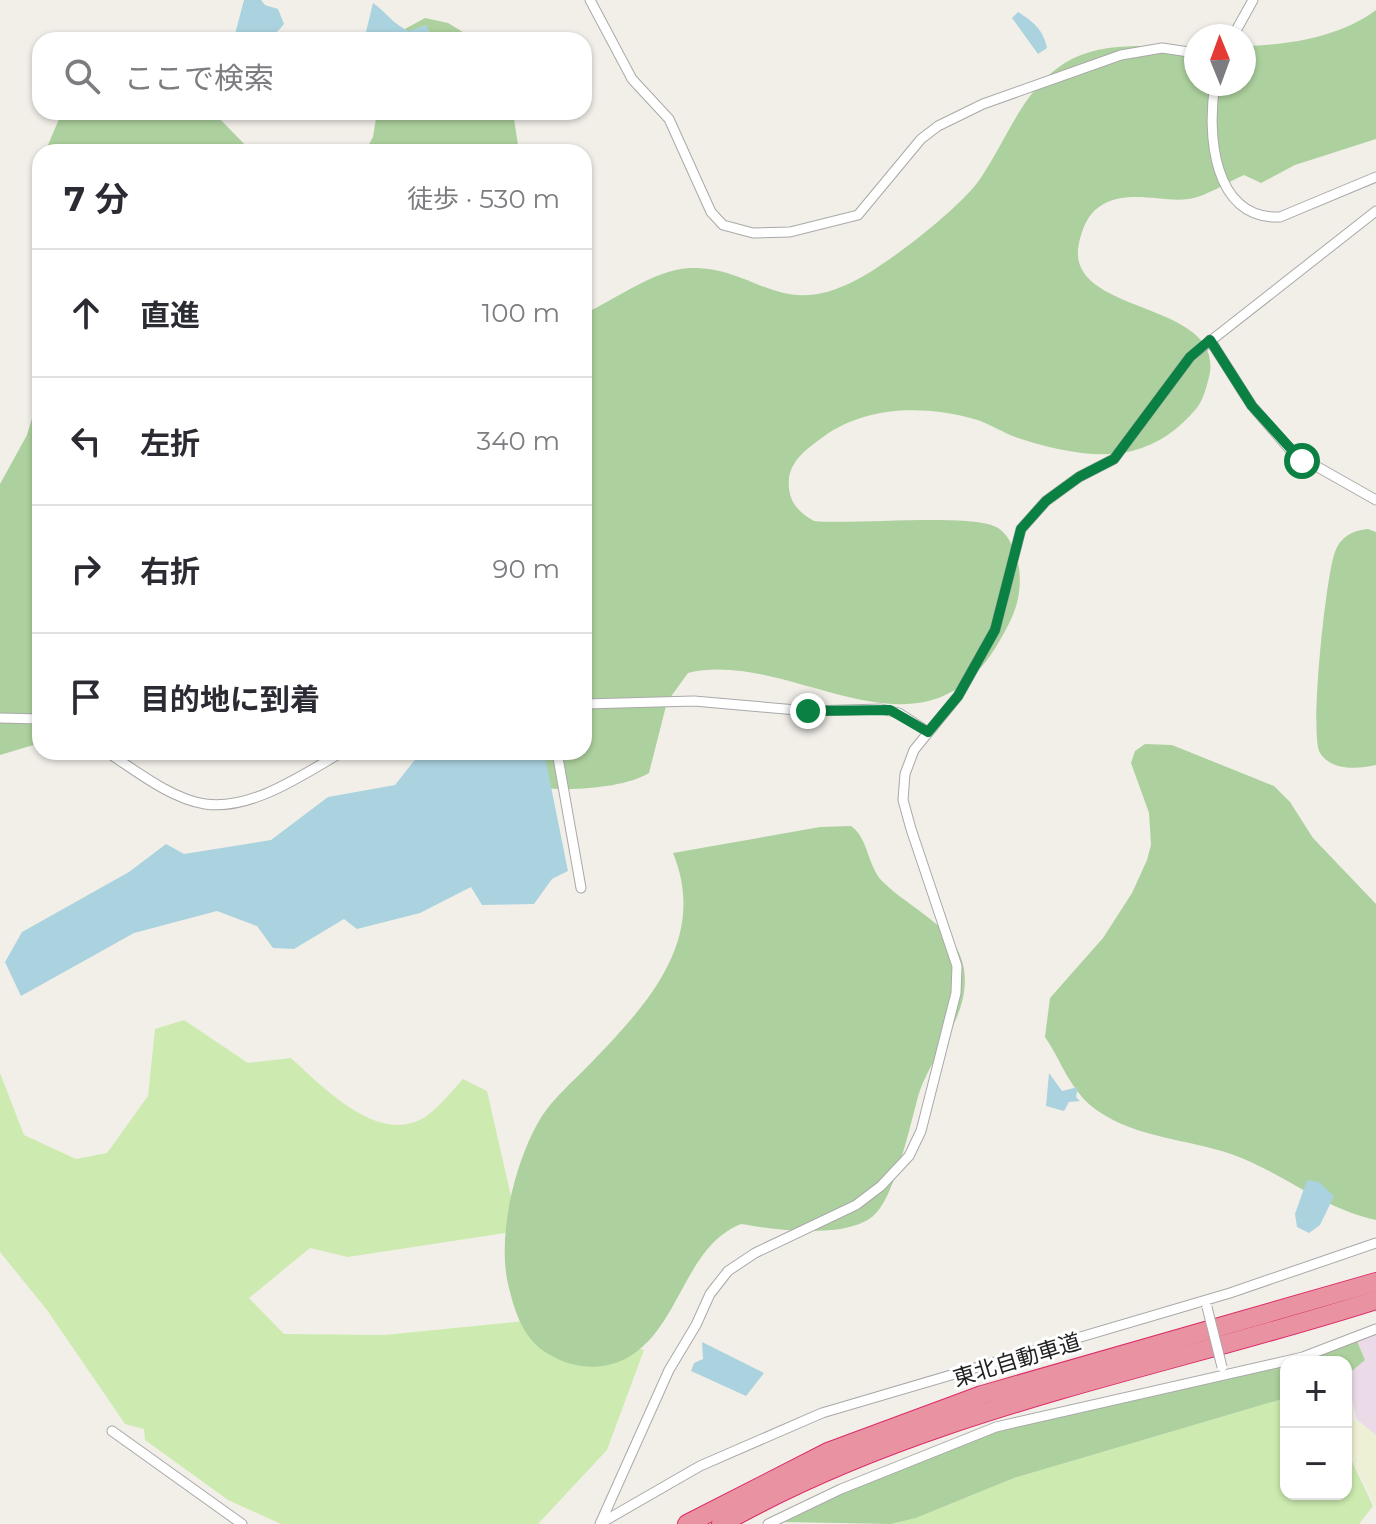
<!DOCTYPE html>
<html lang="ja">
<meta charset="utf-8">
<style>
body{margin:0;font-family:Montserrat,"Noto Sans JP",sans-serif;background:#f7f7f7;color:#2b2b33}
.controls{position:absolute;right:24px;bottom:24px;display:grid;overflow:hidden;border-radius:16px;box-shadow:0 2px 6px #0004}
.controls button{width:72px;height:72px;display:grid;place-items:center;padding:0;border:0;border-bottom:2px solid #e1e1e2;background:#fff;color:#2b2b33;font:40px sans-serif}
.compass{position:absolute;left:1184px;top:24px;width:72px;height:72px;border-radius:50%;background:#fff;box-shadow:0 2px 6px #0004;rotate:359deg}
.stop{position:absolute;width:24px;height:24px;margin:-18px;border:6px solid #0b8043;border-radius:50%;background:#fff}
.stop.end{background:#0b8043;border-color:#fff;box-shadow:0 2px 8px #0008}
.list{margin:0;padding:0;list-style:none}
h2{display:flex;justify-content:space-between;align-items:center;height:104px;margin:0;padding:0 32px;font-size:34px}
h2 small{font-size:26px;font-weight:400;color:#7c7c81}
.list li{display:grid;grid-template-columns:52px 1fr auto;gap:24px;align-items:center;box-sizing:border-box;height:128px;padding:0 32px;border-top:2px solid #e1e1e2}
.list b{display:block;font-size:30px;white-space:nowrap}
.list em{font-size:26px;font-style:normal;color:#7c7c81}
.icon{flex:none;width:44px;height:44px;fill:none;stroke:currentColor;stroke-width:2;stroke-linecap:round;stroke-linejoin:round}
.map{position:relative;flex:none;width:1376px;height:1524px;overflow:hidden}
.search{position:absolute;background:#fff;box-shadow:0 2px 6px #0004;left:32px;top:32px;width:560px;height:88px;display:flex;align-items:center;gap:20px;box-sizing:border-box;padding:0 28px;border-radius:24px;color:#7c7c81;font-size:30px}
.panel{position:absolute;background:#fff;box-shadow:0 2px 6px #0004;left:32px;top:144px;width:560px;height:616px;border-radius:24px}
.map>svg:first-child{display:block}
.industrial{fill:#ebdbe8}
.farmland{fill:#eef0d5}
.grass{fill:#cdebb0}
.forest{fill:#add19e}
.water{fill:#aad3df}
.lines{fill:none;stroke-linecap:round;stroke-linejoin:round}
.street-casing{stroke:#a9a9a9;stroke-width:11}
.highway-casing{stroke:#dc2a67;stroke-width:20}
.street{stroke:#fff;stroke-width:9}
.highway{stroke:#e892a2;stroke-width:18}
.street-bridge-casing{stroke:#a9a9a9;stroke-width:11;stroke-linecap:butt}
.street-bridge{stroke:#fff;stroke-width:9}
.route{stroke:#0b8043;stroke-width:10}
.labels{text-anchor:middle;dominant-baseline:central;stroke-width:6;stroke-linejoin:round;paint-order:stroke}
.street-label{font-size:22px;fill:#222;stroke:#fff}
</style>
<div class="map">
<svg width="1376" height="1524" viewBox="0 0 1376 1524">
<rect width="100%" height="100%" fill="#f2efe9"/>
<path class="industrial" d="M1376,1333V1435L1357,1420L1346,1376L1365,1360L1357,1341Z"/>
<path class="farmland" d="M1357,1420L1376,1435V1506L1346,1447V1425Z"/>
<g class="grass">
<path d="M184,1020L248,1063L291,1058C323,1087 381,1149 428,1115C441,1105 452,1091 463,1079L487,1091L519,1231L348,1257L310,1248L249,1298L284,1334L384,1335L545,1319L644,1350L607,1450L538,1524H281L228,1500L145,1440L144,1429L125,1424L47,1310L0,1252V1073L24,1135L76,1159L107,1153L148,1096L155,1029Z"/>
<path d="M1286,1398V1494H1346V1448L1373,1506L1359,1524H891L916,1518L1014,1478Z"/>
</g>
<g class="forest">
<path d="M1376,10V139L1295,165L1261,183L1244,175C1227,182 1206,197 1188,199C1163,203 1126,188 1099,207C1087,215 1082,230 1079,243C1062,318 1233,298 1208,381C1205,392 1203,400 1196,409C1179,429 1159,444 1132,451C1098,460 1051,449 1018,438C1003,433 989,423 974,419C923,405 866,406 823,437C808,448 792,459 789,478C787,499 796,511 814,521C853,525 969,513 996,527C1009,533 1017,554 1019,568C1023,600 1012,620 996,647C918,773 792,648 688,673L667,702L649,773C625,788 566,792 538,787C504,781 469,763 436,752H584V314C616,299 654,270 689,268C758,266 778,322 858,279C889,263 960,208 980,179C1009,137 1025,81 1076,57C1111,41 1158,47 1196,47V84H1244V46C1289,45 1340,37 1376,10Z"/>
<path d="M425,18L448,23L476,40H398L403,30Z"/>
<path d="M62,112H213L252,152H45Z"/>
<path d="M377,112H513L519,152H365L373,137Z"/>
<path d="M40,392V743L0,755V484L27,435Z"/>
<path d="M1368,529L1376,532V765C1358,769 1331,771 1320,753C1309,736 1326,574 1335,552C1340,537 1353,530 1368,529Z"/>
<path d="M1145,744L1172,745L1274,786L1290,802L1313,838L1376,904V1220C1323,1209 1282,1172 1231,1154C1187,1139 1137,1138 1098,1111C1071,1093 1062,1062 1045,1037L1050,998L1103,938L1132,893L1147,860L1151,845L1149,813L1131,763L1135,751Z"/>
<path d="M851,826C869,839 867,866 883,882C911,910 957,926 964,969C971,1016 933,1052 919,1093C911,1121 895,1200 872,1217C843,1239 776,1230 741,1224C683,1247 680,1331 625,1359C599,1372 569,1368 545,1352C522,1337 514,1309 508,1284C497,1235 515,1159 542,1116C554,1098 572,1082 587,1067C645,1007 709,941 673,853L820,827Z"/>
<path d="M1357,1341L1365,1360L1346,1376V1362H1293Z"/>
<path d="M1286,1364V1398L1014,1478L916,1518L891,1524L782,1522L843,1491L997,1430Z"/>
</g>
<g class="water">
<path d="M244,0H261L265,5L278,9L284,24C271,41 262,40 241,40L235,34Z"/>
<path d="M373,3C387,13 394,25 409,31L426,25L433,40L388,37L364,40Z"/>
<path d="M1018,12C1034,22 1043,30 1047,48L1038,54L1012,18Z"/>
<path d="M421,752H544L568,871L552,879L534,904L482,905L471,887L420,913L357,929L344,919L294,949L273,948L257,926L217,911L134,933L21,996L5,962L22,932L129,872L166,844L184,854L271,840L328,797L395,785Z"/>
<path d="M1049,1073L1062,1091L1078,1087L1076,1097L1080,1101L1069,1102L1064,1111L1046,1106Z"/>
<path d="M1307,1180L1319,1182L1334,1196L1320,1225L1309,1233L1297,1227L1295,1214Z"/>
<path d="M702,1342L764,1373L746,1396L691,1371L694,1363L703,1359Z"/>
</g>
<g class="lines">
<g class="street-casing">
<g id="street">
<path d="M590,0L632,79L669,119L711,212L723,225L753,233L790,232L858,215L921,139L938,126L983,104L1121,55L1162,48L1196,53"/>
<path d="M1233,36L1253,0"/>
<path d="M1215,84C1207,132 1212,220 1280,217L1376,177"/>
<path d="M1210,340L1252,406L1293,453L1376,500"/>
<path d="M584,704L694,701L808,711L881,709L899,713L928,732"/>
<path d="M0,718L40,719"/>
<path d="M107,752C135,770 171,799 205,804C251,811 304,774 342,752"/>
<path d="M557,752L581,888"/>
<path d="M112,1431L242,1524"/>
<path d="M601,1523L700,1466L822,1413L1230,1293L1376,1243"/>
<path d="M600,1524L669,1370L696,1325L710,1294L728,1271L755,1253L856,1205L881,1186L909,1156L921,1131L956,993L957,966L911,829L903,800L905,774L914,750L958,696L995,630L1021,529L1046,501L1079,477L1114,459L1190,357L1376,211"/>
<path d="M768,1524L841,1489L996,1427L1303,1357L1376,1329"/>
</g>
</g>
<g class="highway-casing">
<g id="highway">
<path d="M687,1524L828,1452L982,1395L1376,1282"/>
<path d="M721,1524C923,1409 1157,1370 1376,1300"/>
</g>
</g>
<use href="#street" class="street"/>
<use href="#highway" class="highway"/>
<g class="street-bridge-casing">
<path id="street-bridge" d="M1207,1307L1222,1367"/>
</g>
<use href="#street-bridge" class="street-bridge"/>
</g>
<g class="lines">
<path class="route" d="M808,711L890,710L928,732L958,696L995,630L1021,529L1046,501L1079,477L1114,459L1190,357L1210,340L1252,406L1302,461"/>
</g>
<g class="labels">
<g class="street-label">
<text transform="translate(1017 1360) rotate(-17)">東北自動車道</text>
</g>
</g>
</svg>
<div class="controls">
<button>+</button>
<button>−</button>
</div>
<svg class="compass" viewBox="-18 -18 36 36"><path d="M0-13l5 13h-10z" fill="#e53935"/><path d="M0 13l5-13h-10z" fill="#7c7c81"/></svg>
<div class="stop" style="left:1302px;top:461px"></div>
<div class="stop end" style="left:808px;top:711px"></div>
<div class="search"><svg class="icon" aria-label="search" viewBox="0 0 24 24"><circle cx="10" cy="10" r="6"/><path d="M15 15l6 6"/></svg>ここで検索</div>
<section class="panel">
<h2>7 分<small>徒歩 · 530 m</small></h2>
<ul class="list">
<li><svg class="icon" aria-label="ahead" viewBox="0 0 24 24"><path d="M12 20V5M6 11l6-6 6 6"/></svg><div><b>直進</b></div><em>100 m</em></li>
<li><svg class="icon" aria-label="left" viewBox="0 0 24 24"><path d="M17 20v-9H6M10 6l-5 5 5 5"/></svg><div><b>左折</b></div><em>340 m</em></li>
<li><svg class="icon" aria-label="right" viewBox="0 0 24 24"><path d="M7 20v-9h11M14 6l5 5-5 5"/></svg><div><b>右折</b></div><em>90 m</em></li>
<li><svg class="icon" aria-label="arrive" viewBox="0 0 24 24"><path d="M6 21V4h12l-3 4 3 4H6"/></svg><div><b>目的地に到着</b></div></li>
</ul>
</section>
</div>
